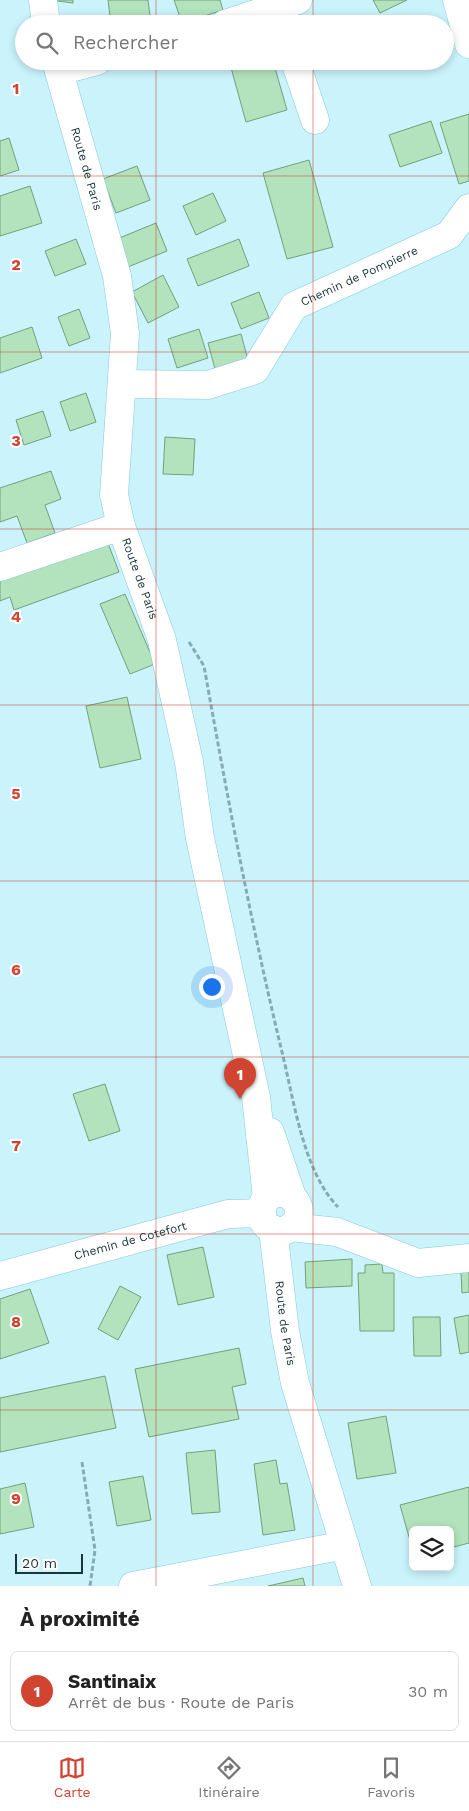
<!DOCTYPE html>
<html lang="fr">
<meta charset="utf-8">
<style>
body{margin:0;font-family:"Work Sans",sans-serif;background:#f6f6f6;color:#222}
.controls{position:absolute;right:15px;bottom:15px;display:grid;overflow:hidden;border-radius:8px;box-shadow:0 2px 8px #0003}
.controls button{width:45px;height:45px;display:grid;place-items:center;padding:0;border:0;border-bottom:1px solid #e0e0e0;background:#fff;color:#222;font:25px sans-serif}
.scale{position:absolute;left:15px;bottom:12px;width:68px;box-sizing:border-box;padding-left:5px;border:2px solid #18353a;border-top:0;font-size:14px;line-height:18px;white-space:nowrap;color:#18353a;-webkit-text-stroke:4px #fff;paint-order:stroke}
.you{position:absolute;left:211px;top:986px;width:18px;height:18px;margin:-12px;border:4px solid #fff;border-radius:50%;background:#1a73e8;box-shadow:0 0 0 8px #1a73e833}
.badge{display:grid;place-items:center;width:32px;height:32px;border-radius:50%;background:#d14431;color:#fff;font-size:16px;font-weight:700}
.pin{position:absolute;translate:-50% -41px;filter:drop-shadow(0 1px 2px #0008)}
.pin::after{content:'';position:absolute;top:26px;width:18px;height:15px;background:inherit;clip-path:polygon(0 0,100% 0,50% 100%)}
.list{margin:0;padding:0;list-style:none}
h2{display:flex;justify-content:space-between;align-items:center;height:65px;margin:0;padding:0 20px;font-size:21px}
h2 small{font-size:16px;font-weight:400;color:#767676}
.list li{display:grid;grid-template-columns:32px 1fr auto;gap:15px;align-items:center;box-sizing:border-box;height:80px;margin:0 10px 10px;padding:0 10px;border:1px solid #e0e0e0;border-radius:8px}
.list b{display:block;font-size:19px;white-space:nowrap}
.list p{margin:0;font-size:16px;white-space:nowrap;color:#767676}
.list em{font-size:16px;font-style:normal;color:#767676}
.icon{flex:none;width:28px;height:28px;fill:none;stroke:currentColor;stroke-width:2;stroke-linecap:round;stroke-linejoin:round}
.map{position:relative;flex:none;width:469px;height:1586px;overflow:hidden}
.search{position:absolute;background:#fff;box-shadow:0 2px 8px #0003;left:15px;right:15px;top:15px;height:55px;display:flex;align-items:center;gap:12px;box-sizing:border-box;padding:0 18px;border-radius:28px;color:#767676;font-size:19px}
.sheet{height:155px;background:#fff}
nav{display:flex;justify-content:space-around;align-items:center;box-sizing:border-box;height:70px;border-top:1px solid #e0e0e0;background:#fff;font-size:14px;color:#767676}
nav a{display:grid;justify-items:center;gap:2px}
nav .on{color:#d14431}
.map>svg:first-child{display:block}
.building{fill:#b3e3bd;stroke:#73a07d}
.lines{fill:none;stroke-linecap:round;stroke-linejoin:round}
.minor-casing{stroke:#85cbd8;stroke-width:29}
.path{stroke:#87abb2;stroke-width:3;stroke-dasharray:5 2.5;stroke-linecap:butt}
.minor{stroke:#fff;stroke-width:28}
.grid{fill:none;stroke:#d14431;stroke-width:1;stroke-opacity:0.55}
.labels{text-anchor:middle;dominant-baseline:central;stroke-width:4;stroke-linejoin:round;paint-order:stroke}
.street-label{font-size:12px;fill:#18353a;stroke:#fff}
.grid-label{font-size:16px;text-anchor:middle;font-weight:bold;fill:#d14431;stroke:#fff;stroke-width:4;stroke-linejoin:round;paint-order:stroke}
</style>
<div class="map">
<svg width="469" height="1586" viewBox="0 0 469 1586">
<rect width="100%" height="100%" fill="#caf3fb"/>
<g class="building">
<path d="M50,0H73V3Z"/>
<path d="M108,0H148L151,24H111Z"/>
<path d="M174,0H220L223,10L182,23Z"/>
<path d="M373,0H407L380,13Z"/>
<path d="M240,61H273L287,110L246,122L230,64Z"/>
<path d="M469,114V181L459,184L440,123Z"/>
<path d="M431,121L442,153L400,167L389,135Z"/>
<path d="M9,138L19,170L0,176V141Z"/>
<path d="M309,160L333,247L287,259L263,173Z"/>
<path d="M137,166L150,200L116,213L103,179Z"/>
<path d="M30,186L42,223L0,236V196Z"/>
<path d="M213,193L226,221L196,235L183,206Z"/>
<path d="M156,223L167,251L123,269L112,241Z"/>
<path d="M76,239L86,264L55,276L45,251Z"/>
<path d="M239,239L249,266L198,286L187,259Z"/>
<path d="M163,275L179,307L148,323L132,292Z"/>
<path d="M259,292L269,318L241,329L231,303Z"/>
<path d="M79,309L90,338L69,346L58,317Z"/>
<path d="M32,327L42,358L0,373V338Z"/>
<path d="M199,329L208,358L177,368L168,339Z"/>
<path d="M241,334L248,360L215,369L208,343Z"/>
<path d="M86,393L96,422L70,431L60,402Z"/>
<path d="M43,411L51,436L24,445L16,420Z"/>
<path d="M165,437L195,439L193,475L163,474Z"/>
<path d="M51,471L61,499L45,505L55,533L27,543L17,516L0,522V488Z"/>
<path d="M106,538L119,572L14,610L10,597L0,601V577Z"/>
<path d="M125,594L155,664L130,674L100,604Z"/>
<path d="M127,697L141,759L100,768L86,706Z"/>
<path d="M105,1084L120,1131L89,1141L73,1094Z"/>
<path d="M203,1247L214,1297L178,1305L167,1255Z"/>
<path d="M352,1259V1286L306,1288L305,1262Z"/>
<path d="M382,1264L383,1273H394V1331H360L358,1273H365V1265Z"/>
<path d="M469,1271V1292L462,1293L461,1272Z"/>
<path d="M120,1286L141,1297L118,1340L98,1329Z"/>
<path d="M30,1289L49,1343L0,1359V1299Z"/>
<path d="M469,1315V1352L460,1354L454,1318Z"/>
<path d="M413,1317H440L441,1356H414Z"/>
<path d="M239,1348L246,1384L232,1387L239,1419L149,1437L135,1369Z"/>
<path d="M105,1376L116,1428L0,1452V1398Z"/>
<path d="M386,1416L396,1473L357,1479L348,1423Z"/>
<path d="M215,1450L220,1512L192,1514L186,1453Z"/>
<path d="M276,1460L280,1484L287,1483L295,1530L263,1535L254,1464Z"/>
<path d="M143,1476L151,1520L117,1526L109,1482Z"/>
<path d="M25,1483L34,1527L0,1534V1489Z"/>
<path d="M469,1487V1543L450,1548V1530H413V1551L400,1505Z"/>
<path d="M303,1578L305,1586H268Z"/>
</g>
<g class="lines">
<g class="minor-casing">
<g id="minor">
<path d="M43,0L46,24"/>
<path d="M457,0L469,44"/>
<path d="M225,24L298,0"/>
<path id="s1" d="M56,61L117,276L125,333L114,495L121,526L162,640L189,762L200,838L256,1097L267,1198"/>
<path d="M295,61L315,120"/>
<path d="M59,71L97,61"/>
<path id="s2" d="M122,384L208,385L255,370L294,306L449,235L469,208"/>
<path d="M0,567L121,526"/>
<path d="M270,1132L292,1197"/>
<circle cx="280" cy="1212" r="19"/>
<path d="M291,1227L337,1232L418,1263L469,1258"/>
<path id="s3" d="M273,1229L285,1331L295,1383L357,1586"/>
<path id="s4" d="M0,1276L228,1214L262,1213"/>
<path d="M133,1586L345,1545"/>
</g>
</g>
<g class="path">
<path d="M189,642L204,666C227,795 251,924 282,1052C294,1100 303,1171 338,1207"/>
<path d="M82,1462L95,1550L90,1586"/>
</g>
<use href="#minor" class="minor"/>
</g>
<path class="grid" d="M156,0V24M313,0V24M156,61V1586M313,61V1586M0,176H469M0,352H469M0,529H469M0,705H469M0,881H469M0,1057H469M0,1234H469M0,1410H469"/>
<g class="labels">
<g class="street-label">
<text stroke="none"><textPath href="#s1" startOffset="112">Route de Paris</textPath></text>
<text stroke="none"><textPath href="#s2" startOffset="282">Chemin de Pompierre</textPath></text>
<text stroke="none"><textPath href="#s1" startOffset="531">Route de Paris</textPath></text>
<text stroke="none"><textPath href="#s4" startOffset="135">Chemin de Cotefort</textPath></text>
<text stroke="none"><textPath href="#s3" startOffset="95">Route de Paris</textPath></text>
</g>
</g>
<g class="grid-label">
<text x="16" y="94">1</text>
<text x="16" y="270">2</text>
<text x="16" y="446">3</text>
<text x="16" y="622">4</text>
<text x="16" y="799">5</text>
<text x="16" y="975">6</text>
<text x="16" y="1151">7</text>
<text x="16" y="1327">8</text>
<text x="16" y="1504">9</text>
</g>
</svg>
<div class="controls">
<button><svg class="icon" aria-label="layers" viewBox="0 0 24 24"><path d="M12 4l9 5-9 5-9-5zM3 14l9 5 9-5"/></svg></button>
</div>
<div class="scale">20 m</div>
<div class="you"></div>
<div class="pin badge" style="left:240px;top:1099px">1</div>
<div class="search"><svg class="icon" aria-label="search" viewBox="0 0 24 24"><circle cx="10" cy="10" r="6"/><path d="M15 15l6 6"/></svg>Rechercher</div>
</div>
<section class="sheet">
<h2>À proximité<small></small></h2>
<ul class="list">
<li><span class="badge">1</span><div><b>Santinaix</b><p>Arrêt de bus · Route de Paris</p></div><em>30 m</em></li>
</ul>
</section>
<nav>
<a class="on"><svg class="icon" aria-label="map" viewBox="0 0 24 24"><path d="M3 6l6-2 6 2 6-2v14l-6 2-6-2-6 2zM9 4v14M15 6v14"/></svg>Carte</a>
<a><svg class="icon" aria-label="directions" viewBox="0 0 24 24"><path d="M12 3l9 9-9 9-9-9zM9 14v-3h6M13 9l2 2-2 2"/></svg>Itinéraire</a>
<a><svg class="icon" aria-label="saved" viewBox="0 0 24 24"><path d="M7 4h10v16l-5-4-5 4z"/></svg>Favoris</a>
</nav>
